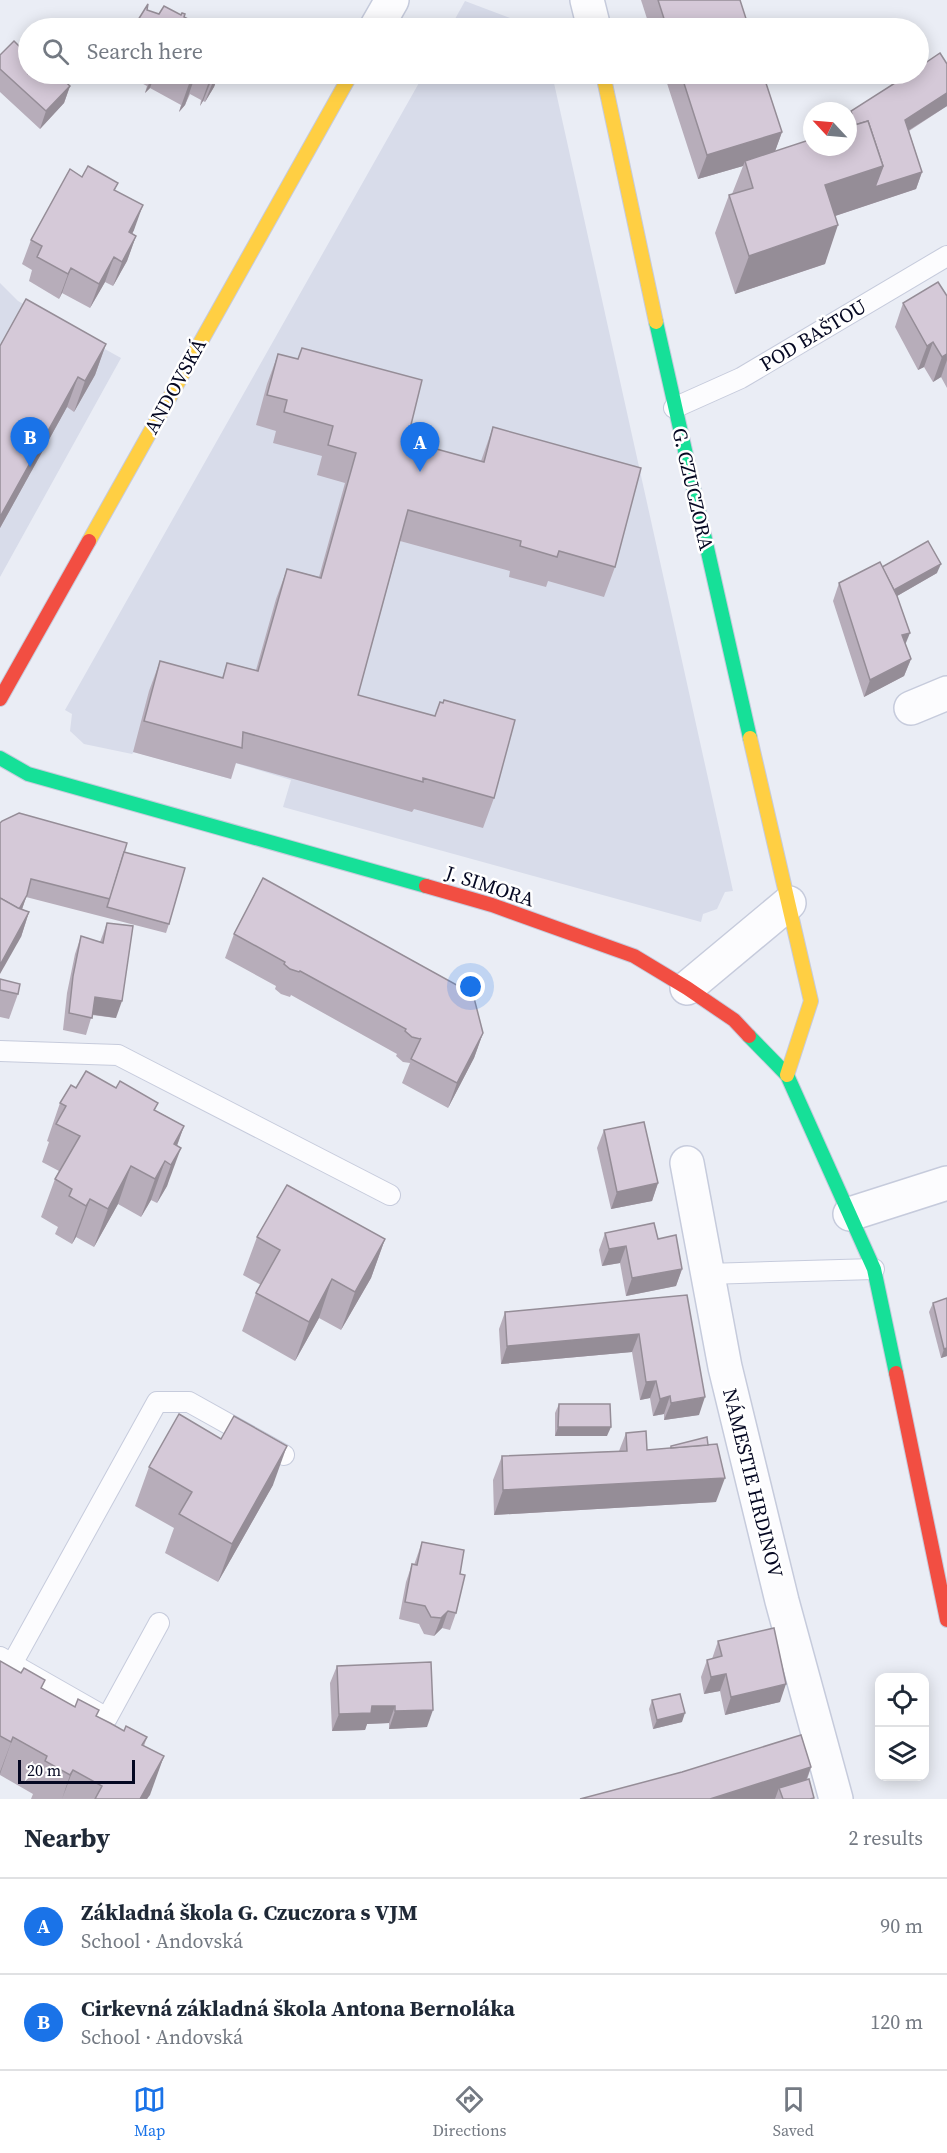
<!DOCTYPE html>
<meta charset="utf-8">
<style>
body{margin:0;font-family:"Source Serif 4",serif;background:#f2f2f3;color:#1f2937}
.controls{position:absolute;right:18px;bottom:18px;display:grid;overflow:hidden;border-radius:12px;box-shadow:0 3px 15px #0003}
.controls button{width:54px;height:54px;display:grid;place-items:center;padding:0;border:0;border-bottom:2px solid #e0e1e3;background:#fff;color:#1f2937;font:30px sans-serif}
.compass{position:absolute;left:803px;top:102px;width:54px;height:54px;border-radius:50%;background:#fff;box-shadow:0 3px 15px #0003;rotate:296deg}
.scale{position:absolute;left:18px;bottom:15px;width:117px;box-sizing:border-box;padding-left:6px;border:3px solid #050822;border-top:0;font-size:16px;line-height:21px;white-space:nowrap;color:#050822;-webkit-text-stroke:4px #fff;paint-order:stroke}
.you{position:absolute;left:471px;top:987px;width:21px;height:21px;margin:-15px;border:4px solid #fff;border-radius:50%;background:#1a73e8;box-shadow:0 0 0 9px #1a73e833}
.badge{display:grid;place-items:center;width:39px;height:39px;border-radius:50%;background:#1a73e8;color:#fff;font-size:20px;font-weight:700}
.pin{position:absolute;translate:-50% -50px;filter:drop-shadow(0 2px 3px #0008)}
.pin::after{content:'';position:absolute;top:32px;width:21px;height:18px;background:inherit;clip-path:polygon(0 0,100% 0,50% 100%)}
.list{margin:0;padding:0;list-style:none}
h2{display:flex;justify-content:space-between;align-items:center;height:78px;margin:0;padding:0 24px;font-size:26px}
h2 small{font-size:20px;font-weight:400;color:#747a83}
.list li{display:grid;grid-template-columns:39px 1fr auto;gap:18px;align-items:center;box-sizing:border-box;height:96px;padding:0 24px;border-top:2px solid #e0e1e3}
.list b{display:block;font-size:22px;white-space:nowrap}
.list p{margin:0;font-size:20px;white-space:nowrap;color:#747a83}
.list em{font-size:20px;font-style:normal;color:#747a83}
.icon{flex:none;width:33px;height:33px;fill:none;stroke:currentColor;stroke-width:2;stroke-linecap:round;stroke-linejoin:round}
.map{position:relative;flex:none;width:947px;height:1799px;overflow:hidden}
.search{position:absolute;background:#fff;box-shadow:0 3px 15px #0003;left:18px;right:18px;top:18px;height:66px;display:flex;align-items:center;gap:15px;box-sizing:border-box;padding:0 21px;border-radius:33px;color:#747a83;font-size:22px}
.sheet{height:270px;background:#fff}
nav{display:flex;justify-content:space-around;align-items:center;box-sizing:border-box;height:84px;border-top:2px solid #e0e1e3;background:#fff;font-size:16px;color:#747a83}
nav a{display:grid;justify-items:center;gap:3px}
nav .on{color:#1a73e8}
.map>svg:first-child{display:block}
.built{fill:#d8dcea}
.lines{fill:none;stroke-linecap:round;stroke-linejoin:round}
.lane-casing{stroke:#c6cbdc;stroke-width:22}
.street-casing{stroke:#c6cbdc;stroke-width:36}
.fast-casing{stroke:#c6cbdc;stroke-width:16}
.slow-casing{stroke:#c6cbdc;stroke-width:16}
.jam-casing{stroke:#c6cbdc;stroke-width:16}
.lane{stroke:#fcfcfe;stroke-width:20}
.street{stroke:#fcfcfe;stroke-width:33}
.fast{stroke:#16e098;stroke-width:14}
.slow{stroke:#ffcf43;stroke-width:14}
.jam{stroke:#f24e42;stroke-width:14}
.wall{fill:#b7adba}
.shaded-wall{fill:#958d97}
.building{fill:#d5c9d8;stroke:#958d97;stroke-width:1.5}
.labels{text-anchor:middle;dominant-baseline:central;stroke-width:5;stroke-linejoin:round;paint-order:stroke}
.street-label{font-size:20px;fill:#050822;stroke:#fff}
</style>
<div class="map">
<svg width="947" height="1799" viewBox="0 0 947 1799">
<rect width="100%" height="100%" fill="#eaedf5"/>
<g class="built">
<path d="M465,1L537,28H450Z"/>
<path d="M424,74H552L733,891L725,892L717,909L703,914L701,922L283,807L291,780L232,762L231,779L134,752L132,754L84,744L70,731L72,714L65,710Z"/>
<path d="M0,283L18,301L121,358L0,577Z"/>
</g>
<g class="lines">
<g class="lane-casing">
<g id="lane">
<path d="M674,408L741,378L947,256"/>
<path d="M0,1051L118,1055L390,1195"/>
<path d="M707,1274L874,1269"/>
<path d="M0,1657L107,1718L159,1623"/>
<path d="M12,1664L157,1402H189L284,1455"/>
</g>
</g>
<g class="street-casing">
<g id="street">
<path d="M587,0L594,28"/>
<path d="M376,28L392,0"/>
<path d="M911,708L947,693"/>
<path d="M687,988L789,903"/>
<path d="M687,1163L725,1367L782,1601L836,1799"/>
<path d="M850,1214L947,1183"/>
</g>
</g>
<g class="fast-casing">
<g id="fast">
<path d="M656,322L750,738"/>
<path d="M0,758L28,774L426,886"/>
<path d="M749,1036L787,1075L874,1269L896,1373"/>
</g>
</g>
<g class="slow-casing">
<g id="slow">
<path d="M603,74L656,322"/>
<path d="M89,541L351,74"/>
<path d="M750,738L811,1001L787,1075"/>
</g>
</g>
<g class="jam-casing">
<g id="jam">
<path d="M0,699L89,541"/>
<path d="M426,886L492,905L634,956L687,988L734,1020L749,1036"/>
<path d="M896,1373L947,1620"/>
</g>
</g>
<use href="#lane" class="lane"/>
<use href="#street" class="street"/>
<use href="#fast" class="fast"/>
<use href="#slow" class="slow"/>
<use href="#jam" class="jam"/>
</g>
<g class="wall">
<path d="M641,0H740L749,28H650Z"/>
<path d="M0,55L28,74L70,86L64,103L40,129L0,92Z"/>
<path d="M947,64V106L909,131L922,172L916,189L835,216L825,264L735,294L715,233L729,195L732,194L743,166L698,179L664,74H763L782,132L775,151L848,147V119L851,111Z"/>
<path d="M124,74H210L207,83L210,74H219L214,87L205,102L203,101L200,106L201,100L190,94L185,105L179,112L181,105L150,88L145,93L147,86Z"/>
<path d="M82,177L118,183L115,190L134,230L132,234L136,236L127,261L113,286L105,282L90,308L62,293L59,299L29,281L32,270L22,264L31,240Z"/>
<path d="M947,296V388L941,377L933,382L924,367L918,370L895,327L903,303Z"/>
<path d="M106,344L95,375L74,412L67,407L0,528V346Z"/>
<path d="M302,348L407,441L481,461L493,427L615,567L604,597L548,581L546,587L509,577L510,571L400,541L358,695L494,798L483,828L414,809L412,812L236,763L231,779L133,752L149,691L160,661L222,678L227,663L256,670L276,599L287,569L319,577L345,483L317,475L322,456L273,443L276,431L256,425L267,384L278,354L298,359Z"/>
<path d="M882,567L937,573L897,596L905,644L911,659L904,676L864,697L833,601L839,583Z"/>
<path d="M0,823L124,852L169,924L166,933L26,897L22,909L29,912L21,937Z"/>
<path d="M107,923L116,1018L92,1015L86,1035L63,1030L67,993L75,954L81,936L100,942Z"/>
<path d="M234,934L483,1033L474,1058L448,1108L402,1083L410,1063L403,1062L396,1056L397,1054L291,995L290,997L281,994L275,989L276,986L225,958Z"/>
<path d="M0,979L18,994L9,1019L0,1017Z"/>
<path d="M76,1088H116L158,1103L155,1110L184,1126L177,1146L167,1186L157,1203L151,1200L141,1217L118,1204L94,1247L76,1237L72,1244L55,1234L58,1227L41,1217L55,1179L59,1171L42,1162L49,1142L47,1141L60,1103Z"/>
<path d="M604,1130L658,1183L652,1201L611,1209L597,1148Z"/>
<path d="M605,1233L658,1239L682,1269L676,1286L626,1296L620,1263L602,1266L599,1250Z"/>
<path d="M257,1237L385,1239L371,1278L341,1330L319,1318L295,1361L242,1331L256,1293L261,1285L243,1275Z"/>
<path d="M687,1295L699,1415L664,1420V1414L653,1416L650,1398L640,1400L632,1352L501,1364L499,1329L505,1312Z"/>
<path d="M933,1303L947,1356L941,1358L929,1312Z"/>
<path d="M559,1404L607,1436H555V1413Z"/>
<path d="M626,1433L647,1450L670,1448L671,1446L708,1445L716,1502L494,1515L493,1480L502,1456L619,1451Z"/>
<path d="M149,1467L273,1485L218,1582L165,1553L174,1528L135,1506Z"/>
<path d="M422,1542L460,1574L456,1613L450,1630L442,1628L434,1636L424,1634L419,1624L399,1619L406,1582L412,1564L414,1565Z"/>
<path d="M718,1641L780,1702L725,1715L720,1691L704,1694L701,1677L707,1660L712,1659Z"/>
<path d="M0,1661L42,1688L75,1707L97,1716L124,1731L147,1737L144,1746L164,1756L147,1799H31L33,1794L0,1775Z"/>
<path d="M337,1666L427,1727L389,1729V1723L367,1724L365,1730L332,1731L330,1683Z"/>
<path d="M652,1700L682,1722L653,1729L649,1709Z"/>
<path d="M811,1767L807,1780L814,1798V1799H580Z"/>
</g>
<g class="shaded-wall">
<path d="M153,74H155L150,88L145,93Z"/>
<path d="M196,74L185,105L179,112L190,81Z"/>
<path d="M212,74H214L203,101L200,106L211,76Z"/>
<path d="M216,74H219L214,87L205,102Z"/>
<path d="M70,86L64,103L40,129L46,111Z"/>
<path d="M947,93V106L898,137L905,120Z"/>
<path d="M782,132L773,157L745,161L743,166L698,179L707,155Z"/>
<path d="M883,166L922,172L916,189L811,224L825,185Z"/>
<path d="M143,205L134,230L120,256L129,232Z"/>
<path d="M838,225L825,264L735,294L749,256Z"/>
<path d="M136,236L127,261L113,286L122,262Z"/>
<path d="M114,257L105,282L90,308L99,284Z"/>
<path d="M71,268L62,293L59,299L68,274Z"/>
<path d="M933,342L924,367L918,370L927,346Z"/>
<path d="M106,344L95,375L74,412L85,381Z"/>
<path d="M947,354V360L941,377L933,382L942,357Z"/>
<path d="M78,377L67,407L0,528V517Z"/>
<path d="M941,564L937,573L885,603L888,593Z"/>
<path d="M910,633L903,650L902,635Z"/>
<path d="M911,659L904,676L864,697L870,680Z"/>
<path d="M27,895L21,912L16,915Z"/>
<path d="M29,912L21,937L0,974V965Z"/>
<path d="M95,997L122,1001L116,1018L89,1014Z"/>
<path d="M483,1033L474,1058L448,1108L457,1083Z"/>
<path d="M184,1126L170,1164L174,1144Z"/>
<path d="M181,1148L167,1186L157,1203L171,1165Z"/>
<path d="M165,1161L151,1200L141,1217L155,1179Z"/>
<path d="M131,1166L118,1204L94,1247L108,1209Z"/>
<path d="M658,1183L652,1201L611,1209L617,1192Z"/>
<path d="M90,1199L76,1237L72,1244L86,1206Z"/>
<path d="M385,1239L371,1278L341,1330L355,1292Z"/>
<path d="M626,1246L620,1263L602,1266L609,1249Z"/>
<path d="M682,1269L676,1286L626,1296L632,1278Z"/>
<path d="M332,1279L319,1318L295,1361L309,1322Z"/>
<path d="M639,1334L632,1352L501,1364L507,1346Z"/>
<path d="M947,1348V1356L941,1358L944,1349Z"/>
<path d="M656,1381L650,1398L640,1400L646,1382Z"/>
<path d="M670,1396L664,1414L653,1416L660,1399Z"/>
<path d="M705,1397L699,1415L664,1420L671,1403Z"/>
<path d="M558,1427H611L607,1436H555Z"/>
<path d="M287,1446L273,1485L218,1582L232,1544Z"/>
<path d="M725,1478L716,1502L494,1515L503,1490Z"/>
<path d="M448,1611L442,1628L434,1636L441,1618Z"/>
<path d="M726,1674L720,1691L704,1694L711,1677Z"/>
<path d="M786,1684L780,1702L725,1715L731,1697Z"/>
<path d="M372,1706H395L389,1723L367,1724L365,1730L332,1731L339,1714Z"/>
<path d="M433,1710L427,1727L389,1729L395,1711Z"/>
<path d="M685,1713L682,1722L653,1729L657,1720Z"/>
<path d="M13,1737L0,1774V1772Z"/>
<path d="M164,1756L150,1795L147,1799H140Z"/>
<path d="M811,1767L802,1791L779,1788L775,1799H710Z"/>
<path d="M73,1770L62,1799L70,1775Z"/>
</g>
<g class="building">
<path d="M658,0H740L749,28H667Z"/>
<path d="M148,4L147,10L159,14L164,6L181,15L182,13L185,14L184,17L205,28H133Z"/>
<path d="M14,41L28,55V74H57L70,86L46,111L0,69V55Z"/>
<path d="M940,53L947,64V93L905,120L922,172L875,187L883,166L868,121L855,125L851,111L909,74H918V68Z"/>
<path d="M189,74H196L190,81L192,75Z"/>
<path d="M681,74H763L782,132L707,155Z"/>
<path d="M868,121L883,166L825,185L838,225L749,256L729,195L753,188L745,161L812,139V147H848V127Z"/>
<path d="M88,166L118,183L114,190L143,205L129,232L136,236L122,262L114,257L99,284L71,268L68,274L37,257L42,246L31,240L70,169L82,177Z"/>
<path d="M938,282L947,296V354L942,357L933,342L927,346L903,303Z"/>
<path d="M26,299L106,344L85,381L78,377L0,517V346Z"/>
<path d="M302,348L422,380L407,441L484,462L493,427L641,468L615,567L559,551L557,557L520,546L521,541L408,510L358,695L435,716L440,702L443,703L444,700L515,720L494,798L423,778V782L243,732L242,748L144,721L160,661L223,678L227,663L258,671L287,569L321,578L356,453L328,445L333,426L284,412L287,400L267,395L278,354L298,359Z"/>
<path d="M928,541L941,564L894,590L882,567Z"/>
<path d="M880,562L897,596L910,633L902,635L911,659L870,680L839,583Z"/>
<path d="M19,813L127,843L110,899L31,879L27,895L19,909L0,898V823L2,821Z"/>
<path d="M124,852L185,868L169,924L107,907Z"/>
<path d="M263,878L473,994L483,1033L457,1083L411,1059L421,1038L420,1039L412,1037L405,1031L406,1029L300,971L299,972L290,969L284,964L285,962L234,934Z"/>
<path d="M0,898L18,908L29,912L0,965Z"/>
<path d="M107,923L133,926L122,1001L95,997L92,1018L69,1013L73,976L81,936L103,943Z"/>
<path d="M0,979L20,984L18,994L0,990Z"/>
<path d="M86,1071L116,1088L120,1081L158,1103L154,1110L184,1126L174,1144L181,1148L171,1165L165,1161L155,1179L131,1166L108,1209L90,1199L86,1206L69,1196L72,1189L55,1179L80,1136L56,1124L66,1106L60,1103L71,1085L76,1088Z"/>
<path d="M644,1122L658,1183L617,1192L604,1130Z"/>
<path d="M287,1185L385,1239L355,1292L332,1279L309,1322L256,1293L280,1250L257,1237Z"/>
<path d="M654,1223L658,1239L676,1235L682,1269L632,1278L626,1246L609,1249L605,1233Z"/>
<path d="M687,1295L705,1397L671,1403L670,1396L660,1399L656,1381L646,1382L639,1334L507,1346L505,1312Z"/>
<path d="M947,1298V1348L944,1349L933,1303Z"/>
<path d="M559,1404H610L611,1427H558Z"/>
<path d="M179,1414L221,1439L234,1416L287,1446L232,1544L179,1514L192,1492L149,1467Z"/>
<path d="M646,1431L647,1450L717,1444L725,1478L503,1490L502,1456L627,1451L626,1433Z"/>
<path d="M707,1437L708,1445L671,1448V1446Z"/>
<path d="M422,1542L464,1550L460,1574L465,1575L456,1613L448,1611L441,1618L431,1617L425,1606L405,1602L412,1564L417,1565Z"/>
<path d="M774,1628L786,1684L731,1697L726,1674L711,1677L707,1660L722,1656L718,1641Z"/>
<path d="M0,1661L21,1673L24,1668L45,1680L41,1688L75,1707L78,1699L99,1710L96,1716L110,1723L124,1731L126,1726L147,1737L142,1745L164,1756L140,1799H95L102,1786L73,1770L70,1775L45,1761L47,1756L13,1737L11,1742L0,1736Z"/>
<path d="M431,1662L433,1710L395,1711V1706H372L371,1713L339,1714L337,1666Z"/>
<path d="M680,1694L685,1713L657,1720L652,1700Z"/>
<path d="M801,1735L811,1767L710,1799H580L682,1772Z"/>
<path d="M809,1779L814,1798L810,1799H783L779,1788Z"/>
</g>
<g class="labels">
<g class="street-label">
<text transform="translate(813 335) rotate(-31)">POD BAŠTOU</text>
<text transform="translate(175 386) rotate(-61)">ANDOVSKÁ</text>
<text transform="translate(693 489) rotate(77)">G. CZUCZORA</text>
<text transform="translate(490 886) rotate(18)">J. SIMORA</text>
<text transform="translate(753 1483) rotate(76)">NÁMESTIE HRDINOV</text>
</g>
</g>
</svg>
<div class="controls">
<button><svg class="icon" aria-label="locate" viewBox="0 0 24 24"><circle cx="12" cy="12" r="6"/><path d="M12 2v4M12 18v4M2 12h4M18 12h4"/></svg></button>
<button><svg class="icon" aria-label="layers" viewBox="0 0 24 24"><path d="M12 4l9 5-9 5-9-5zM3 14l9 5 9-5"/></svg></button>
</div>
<svg class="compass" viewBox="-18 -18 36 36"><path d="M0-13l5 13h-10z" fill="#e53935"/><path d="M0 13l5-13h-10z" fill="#747a83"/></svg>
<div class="scale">20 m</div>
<div class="you"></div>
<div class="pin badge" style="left:420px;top:472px">A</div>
<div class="pin badge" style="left:30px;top:467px">B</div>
<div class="search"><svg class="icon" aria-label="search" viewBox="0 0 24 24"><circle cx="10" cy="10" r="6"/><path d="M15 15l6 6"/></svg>Search here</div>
</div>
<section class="sheet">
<h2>Nearby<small>2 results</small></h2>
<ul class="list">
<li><span class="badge">A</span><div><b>Základná škola G. Czuczora s VJM</b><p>School · Andovská</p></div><em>90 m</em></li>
<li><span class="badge">B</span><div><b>Cirkevná základná škola Antona Bernoláka</b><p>School · Andovská</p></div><em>120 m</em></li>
</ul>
</section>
<nav>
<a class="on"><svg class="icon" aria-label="map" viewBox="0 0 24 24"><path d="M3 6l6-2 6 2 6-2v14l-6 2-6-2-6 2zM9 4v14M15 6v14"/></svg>Map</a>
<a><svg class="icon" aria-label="directions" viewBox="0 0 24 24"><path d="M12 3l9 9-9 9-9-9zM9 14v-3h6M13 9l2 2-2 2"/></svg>Directions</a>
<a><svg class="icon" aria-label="saved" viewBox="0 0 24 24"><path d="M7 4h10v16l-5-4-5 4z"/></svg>Saved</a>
</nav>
